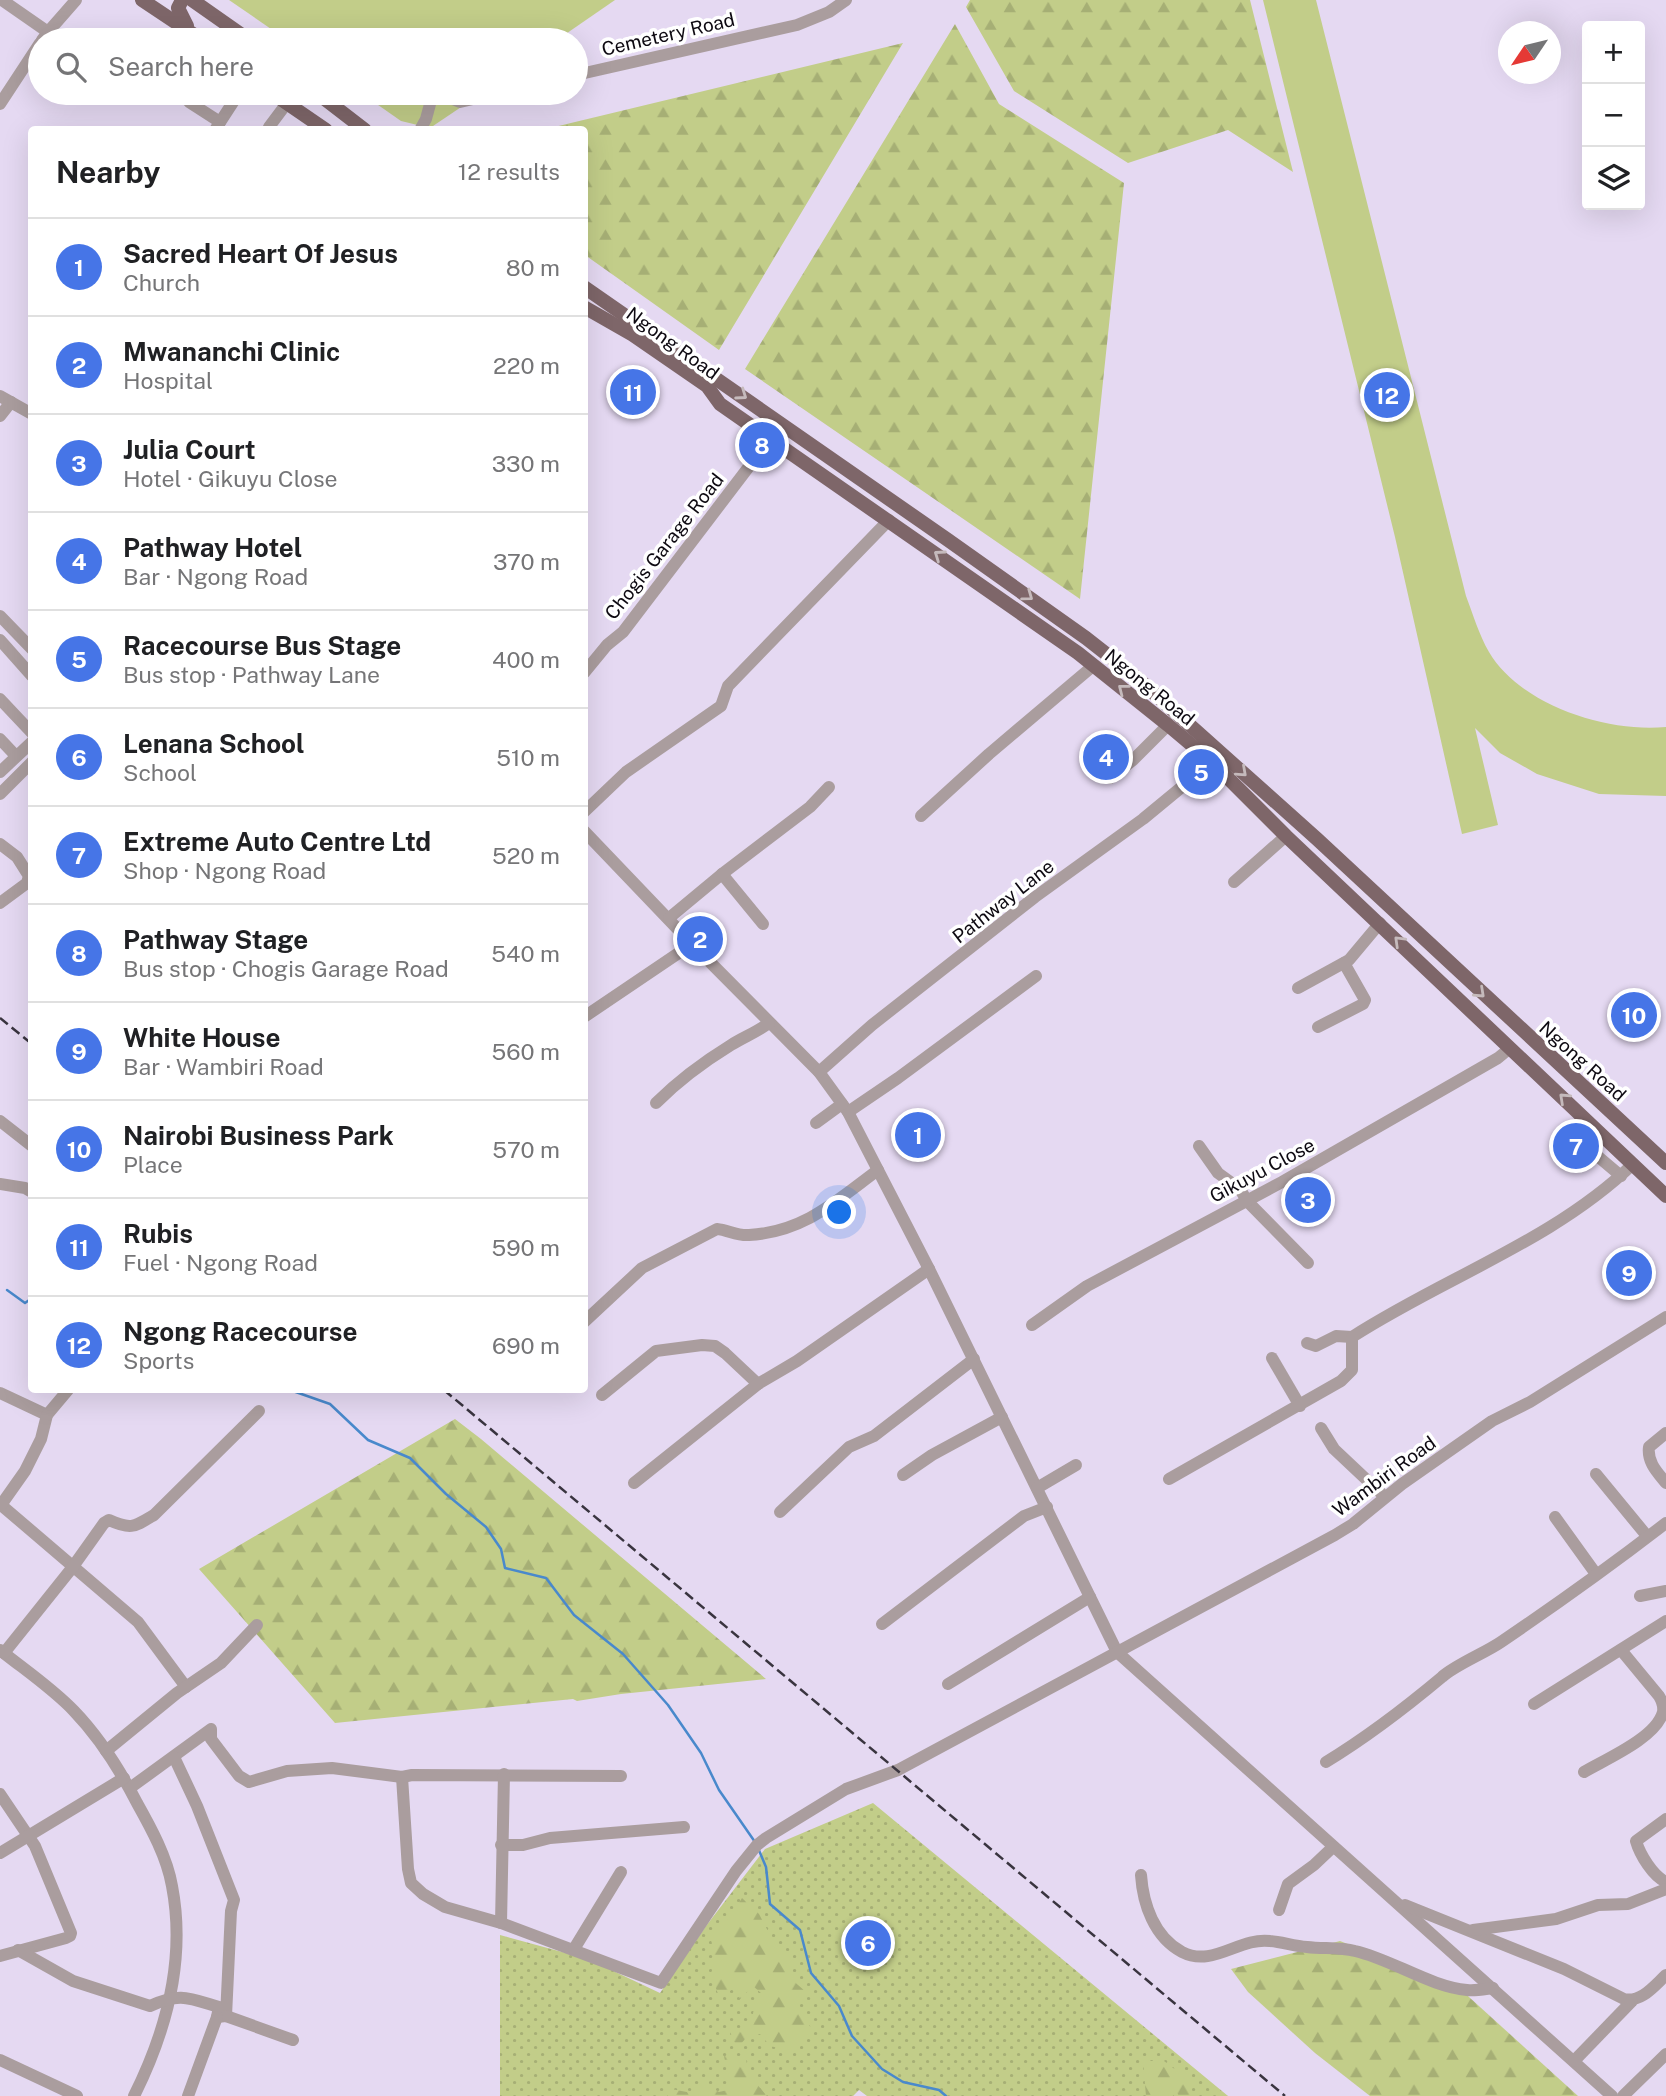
<!DOCTYPE html>
<meta charset="utf-8">
<style>
body{margin:0;font-family:"Public Sans",sans-serif;background:#f6f6f6;color:#202124}
.controls{position:absolute;right:21px;top:21px;display:grid;overflow:hidden;border-radius:7px;box-shadow:0 7px 28px #0002}
.controls button{width:63px;height:63px;display:grid;place-items:center;padding:0;border:0;border-bottom:2px solid #e0e0e0;background:#fff;color:#202124;font:35px sans-serif}
.compass{position:absolute;left:1498px;top:21px;width:63px;height:63px;border-radius:50%;background:#fff;box-shadow:0 7px 28px #0002;rotate:235deg}
.you{position:absolute;left:840px;top:1213px;width:24px;height:24px;margin:-18px;border:5px solid #fff;border-radius:50%;background:#1a73e8;box-shadow:0 0 0 10px #1a73e833}
.badge{display:grid;place-items:center;width:46px;height:46px;border-radius:50%;background:#4675e7;color:#fff;font-size:23px;font-weight:700}
.pin{position:absolute;translate:-50% -50%;border:4px solid #fff;box-shadow:0 2px 7px #0006}
.list{margin:0;padding:0;list-style:none}
h2{display:flex;justify-content:space-between;align-items:center;height:91px;margin:0;padding:0 28px;font-size:30px}
h2 small{font-size:23px;font-weight:400;color:#757577}
.list li{display:grid;grid-template-columns:46px 1fr auto;gap:21px;align-items:center;box-sizing:border-box;height:98px;padding:0 28px;border-top:2px solid #e0e0e0}
.list b{display:block;font-size:26px;white-space:nowrap}
.list p{margin:0;font-size:23px;white-space:nowrap;color:#757577}
.list em{font-size:23px;font-style:normal;color:#757577}
.icon{flex:none;width:38px;height:38px;fill:none;stroke:currentColor;stroke-width:2;stroke-linecap:round;stroke-linejoin:round}
.map{position:relative;flex:none;width:1666px;height:2096px;overflow:hidden}
.search{position:absolute;background:#fff;box-shadow:0 7px 28px #0002;left:28px;top:28px;width:560px;height:77px;display:flex;align-items:center;gap:18px;box-sizing:border-box;padding:0 24px;border-radius:38px;color:#757577;font-size:26px}
.panel{position:absolute;background:#fff;box-shadow:0 7px 28px #0002;left:28px;top:126px;width:560px;height:1267px;border-radius:7px}
.map>svg:first-child{display:block}
.grass{fill:url(#grass-dots)}
.forest{fill:url(#forest-firs)}
.pitch{fill:#c2cd89}
.lines{fill:none;stroke-linecap:round;stroke-linejoin:round}
.stream{stroke:#4989cc;stroke-width:2.5}
.minor{stroke:#aa9d9e;stroke-width:12}
.major{stroke:#7e6669;stroke-width:14}
.rail{stroke:#39343f;stroke-width:2.5;stroke-dasharray:10 5;stroke-linecap:butt}
.oneway{stroke:#c5babc}
.labels{text-anchor:middle;dominant-baseline:central;stroke-width:7;stroke-linejoin:round;paint-order:stroke}
.street-label{font-size:19px;fill:#0d0911;stroke:#fff}
</style>
<div class="map">
<svg width="1666" height="2096" viewBox="0 0 1666 2096">
<defs>
<pattern id="grass-dots" width="8" height="8" patternUnits="userSpaceOnUse" patternTransform="scale(1.75)"><rect width="8" height="8" fill="#c2cd89"/><path d="M2 2h.1M6 6h.1" fill="none" stroke="#a6af75" stroke-width="1.8" stroke-linecap="round"/></pattern>
<pattern id="forest-firs" width="22" height="20" patternUnits="userSpaceOnUse" patternTransform="scale(1.75)"><rect width="22" height="20" fill="#c2cd89"/><path d="M5 1l3.5 6h-7zM16 11l3.5 6h-7z" fill="#a6af75"/></pattern>
</defs>
<rect width="100%" height="100%" fill="#e5d9f2"/>
<path class="grass" d="M873,1803L1228,2096H867L859,2090L853,2096H500V1935L588,1959L660,1993L706,1926L765,1849Z"/>
<g class="forest">
<path d="M970,0H1250L1293,172L1228,130L1128,163L1014,91L966,7Z"/>
<path d="M955,24L999,104L1124,183L1080,599L745,369Z"/>
<path d="M903,43L719,350L585,255L584,130L546,129Z"/>
<path d="M455,1419L481,1439L766,1679L621,1694L577,1701L573,1699L335,1723L199,1569Z"/>
<path d="M742,1898L759,1914L780,1954L792,1961L790,1978L806,1992L797,2010L812,2029L802,2043L791,2051L770,2046L760,2034L747,2037L737,2048L730,2032L754,2024L753,2013L761,1993L753,1986L740,1999L735,1989L718,1994L711,1974L715,1959L710,1934L731,1917Z"/>
<path d="M1340,1941L1458,1987L1578,2096H1370L1315,2053L1248,1992L1231,1969Z"/>
<path d="M724,2056L746,2058L748,2074L767,2096H668L666,2088L697,2094L704,2084L719,2092L728,2090V2075Z"/>
<path d="M1143,2061H1164L1189,2080L1191,2096H1179L1172,2085L1173,2096H1146Z"/>
</g>
<g class="pitch">
<path d="M229,0H615L557,40H287Z"/>
<path d="M1263,0H1316L1466,596C1473,614 1479,635 1489,652C1520,705 1607,733 1666,727V796L1599,794L1537,774L1500,753L1475,728L1498,825L1462,834L1395,537Z"/>
<path d="M361,93H482L430,128L401,121Z"/>
</g>
<g class="lines">
<g class="stream">
<path d="M7,1290L25,1303L32,1298"/>
<path d="M290,1390L330,1404L368,1440L410,1458L446,1494L486,1527L501,1549L505,1568L546,1578L574,1615L623,1654L668,1705L701,1753L719,1790L755,1842"/>
<path d="M758,1848L766,1867L770,1904L800,1930L811,1973L839,2006L852,2036L882,2069L903,2082L939,2090L946,2096"/>
</g>
<g class="minor">
<path d="M2,0L48,32L42,40"/>
<path d="M48,32L76,0"/>
<path d="M576,75L797,25L829,12L846,0"/>
<path d="M438,93L460,102L499,93"/>
<path d="M189,102L220,122"/>
<path d="M0,104L40,43"/>
<path d="M269,127L287,103"/>
<path d="M215,130L239,93"/>
<path d="M420,130L426,119L433,93"/>
<path d="M0,396L32,414"/>
<path d="M0,416L11,402"/>
<path d="M0,616L32,649"/>
<path d="M0,640L32,676"/>
<path d="M584,673L607,645L623,632L770,439"/>
<path d="M0,699L32,733"/>
<path d="M0,739L16,756"/>
<path d="M0,772L32,742"/>
<path d="M1110,778L1133,760L1168,725"/>
<path d="M0,794L32,762"/>
<path d="M584,812L626,772L721,706L728,686L889,520"/>
<path d="M921,816L989,754L1093,666"/>
<path d="M584,831L692,944L819,1072L848,1112L929,1269L1117,1652L1612,2096"/>
<path d="M0,844L17,857L29,876L27,883L0,903"/>
<path d="M722,874L763,924"/>
<path d="M1234,882L1286,836"/>
<path d="M669,918L722,874L810,807L829,787"/>
<path d="M1298,988L1349,960L1380,923"/>
<path d="M584,1017L692,944"/>
<path d="M1318,1027L1363,1004L1365,1000L1344,963"/>
<path d="M819,1072L872,1025L1035,897L1143,819L1212,762"/>
<path d="M656,1103C678,1081 705,1061 731,1045C744,1037 757,1032 769,1023"/>
<path d="M848,1112L898,1078L1036,976"/>
<path d="M0,1121L32,1146"/>
<path d="M816,1123L842,1104"/>
<path d="M1199,1146L1218,1173L1240,1189L1247,1201L1308,1263"/>
<path d="M1595,1154L1621,1176"/>
<path d="M0,1184L25,1188L32,1192"/>
<path d="M584,1322L642,1268L717,1229C728,1230 737,1236 749,1235C804,1232 836,1201 878,1170"/>
<path d="M1032,1325L1087,1286L1282,1182L1498,1058L1510,1048"/>
<path d="M1307,1343L1316,1346L1336,1336L1352,1337"/>
<path d="M1272,1358L1300,1406"/>
<path d="M0,1393L47,1415"/>
<path d="M602,1395L656,1351L702,1345L715,1346L725,1353L758,1384"/>
<path d="M1321,1428L1334,1449L1385,1497"/>
<path d="M1666,1433L1649,1447C1647,1462 1657,1472 1666,1483"/>
<path d="M1596,1474L1647,1536"/>
<path d="M903,1475L932,1455L1002,1417"/>
<path d="M1169,1479L1341,1381L1352,1370V1337C1445,1277 1553,1241 1633,1164"/>
<path d="M634,1483L758,1384L797,1361L929,1269"/>
<path d="M1037,1488L1076,1465"/>
<path d="M0,1504L138,1622L186,1687"/>
<path d="M1,1505L25,1471L41,1439L47,1415L68,1390"/>
<path d="M780,1512L849,1447L874,1436L974,1359"/>
<path d="M1555,1517L1596,1574"/>
<path d="M1640,1596L1666,1591"/>
<path d="M882,1624L1024,1516L1047,1507"/>
<path d="M0,1650C25,1670 52,1688 74,1711C99,1737 120,1770 137,1803C151,1828 167,1857 172,1886C186,1959 167,2030 134,2096"/>
<path d="M4,1653L72,1568L104,1523L109,1520C131,1530 134,1527 154,1515L259,1411"/>
<path d="M948,1684L1090,1597"/>
<path d="M1534,1704L1666,1621"/>
<path d="M106,1751L177,1693L221,1663L257,1625"/>
<path d="M1326,1762C1367,1737 1405,1708 1442,1677C1455,1665 1485,1653 1501,1642C1557,1604 1613,1564 1666,1523"/>
<path d="M1584,1772C1606,1759 1656,1738 1663,1712C1664,1706 1662,1701 1659,1696L1621,1650"/>
<path d="M402,1777L408,1869L411,1883L423,1894L445,1907L501,1923L661,1983L736,1871L757,1845L766,1838L846,1789L898,1770L1335,1535L1353,1524L1402,1484L1492,1421L1530,1402L1666,1317"/>
<path d="M130,1788L211,1729V1739L214,1743L239,1776L249,1782L287,1771L332,1768L402,1777L412,1775L621,1776"/>
<path d="M0,1794L35,1846L71,1933L70,1936L66,1938L0,1956"/>
<path d="M1666,1819L1636,1841C1640,1855 1653,1876 1666,1882"/>
<path d="M501,1845H523L550,1838L684,1827"/>
<path d="M0,1853L124,1778"/>
<path d="M1141,1875C1143,1904 1154,1937 1182,1952C1213,1968 1239,1937 1270,1941C1282,1942 1294,1946 1307,1947C1323,1949 1339,1947 1355,1951C1391,1959 1431,1987 1467,1990C1475,1991 1485,1989 1493,1988"/>
<path d="M1405,1905L1564,1969L1624,1999C1641,2003 1654,1986 1666,1975"/>
<path d="M1279,1910L1288,1884L1314,1865L1333,1847"/>
<path d="M501,1923L504,1774"/>
<path d="M1473,1930L1556,1919L1598,1905L1628,1904L1666,1889"/>
<path d="M574,1949L621,1872"/>
<path d="M18,1950L73,1981L150,2006C180,1992 189,1998 219,2007L217,2017L226,2016L231,1911L234,1900L197,1806L174,1757"/>
<path d="M226,2016L293,2040"/>
<path d="M0,2060L77,2096"/>
<path d="M1574,2061L1632,2001"/>
<path d="M188,2096L217,2017"/>
<path d="M1623,2096L1666,2054"/>
</g>
<g class="major">
<path d="M142,0L202,40"/>
<path d="M182,0L178,8L187,26"/>
<path d="M192,0L249,40"/>
<path d="M272,93L326,130"/>
<path d="M317,93L365,130"/>
<path d="M584,287L948,540L1086,638L1137,678L1317,839L1666,1163"/>
<path d="M584,307L633,335L707,386L720,404L1078,653L1168,725L1212,762L1286,836L1666,1196"/>
</g>
<g class="rail">
<path d="M0,1018L32,1044"/>
<path d="M444,1390L1285,2096"/>
</g>
</g>
<defs><path id="oneway-chevron" d="M-2-3.5L2.5 0L-2 3.5" fill="none" stroke-width="1.6" stroke-linecap="round" stroke-linejoin="round" transform="scale(1.75)"/></defs>
<g class="oneway">
<use href="#oneway-chevron" transform="translate(742 395) rotate(35)"/>
<use href="#oneway-chevron" transform="translate(939 555) rotate(-145)"/>
<use href="#oneway-chevron" transform="translate(1028 596) rotate(36)"/>
<use href="#oneway-chevron" transform="translate(1123 689) rotate(-142)"/>
<use href="#oneway-chevron" transform="translate(1242 772) rotate(42)"/>
<use href="#oneway-chevron" transform="translate(1399 941) rotate(-136)"/>
<use href="#oneway-chevron" transform="translate(1480 993) rotate(43)"/>
<use href="#oneway-chevron" transform="translate(1564 1098) rotate(-137)"/>
</g>
<g class="labels">
<g class="street-label">
<text transform="translate(668 34) rotate(-13)">Cemetery Road</text>
<text transform="translate(673 343) rotate(36)">Ngong Road</text>
<text transform="translate(664 546) rotate(-52)">Chogis Garage Road</text>
<text transform="translate(1150 687) rotate(39)">Ngong Road</text>
<text transform="translate(1003 901) rotate(-38)">Pathway Lane</text>
<text transform="translate(1583 1061) rotate(42)">Ngong Road</text>
<text transform="translate(1262 1170) rotate(-28)">Gikuyu Close</text>
<text transform="translate(1384 1476) rotate(-36)">Wambiri Road</text>
</g>
</g>
</svg>
<div class="controls">
<button>+</button>
<button>−</button>
<button><svg class="icon" aria-label="layers" viewBox="0 0 24 24"><path d="M12 4l9 5-9 5-9-5zM3 14l9 5 9-5"/></svg></button>
</div>
<svg class="compass" viewBox="-18 -18 36 36"><path d="M0-13l5 13h-10z" fill="#e53935"/><path d="M0 13l5-13h-10z" fill="#757577"/></svg>
<div class="you"></div>
<div class="pin badge" style="left:918px;top:1135px">1</div>
<div class="pin badge" style="left:700px;top:939px">2</div>
<div class="pin badge" style="left:1308px;top:1200px">3</div>
<div class="pin badge" style="left:1106px;top:757px">4</div>
<div class="pin badge" style="left:1201px;top:772px">5</div>
<div class="pin badge" style="left:868px;top:1943px">6</div>
<div class="pin badge" style="left:1576px;top:1146px">7</div>
<div class="pin badge" style="left:762px;top:445px">8</div>
<div class="pin badge" style="left:1629px;top:1273px">9</div>
<div class="pin badge" style="left:1634px;top:1015px">10</div>
<div class="pin badge" style="left:633px;top:392px">11</div>
<div class="pin badge" style="left:1387px;top:395px">12</div>
<div class="search"><svg class="icon" aria-label="search" viewBox="0 0 24 24"><circle cx="10" cy="10" r="6"/><path d="M15 15l6 6"/></svg>Search here</div>
<section class="panel">
<h2>Nearby<small>12 results</small></h2>
<ul class="list">
<li><span class="badge">1</span><div><b>Sacred Heart Of Jesus</b><p>Church</p></div><em>80 m</em></li>
<li><span class="badge">2</span><div><b>Mwananchi Clinic</b><p>Hospital</p></div><em>220 m</em></li>
<li><span class="badge">3</span><div><b>Julia Court</b><p>Hotel · Gikuyu Close</p></div><em>330 m</em></li>
<li><span class="badge">4</span><div><b>Pathway Hotel</b><p>Bar · Ngong Road</p></div><em>370 m</em></li>
<li><span class="badge">5</span><div><b>Racecourse Bus Stage</b><p>Bus stop · Pathway Lane</p></div><em>400 m</em></li>
<li><span class="badge">6</span><div><b>Lenana School</b><p>School</p></div><em>510 m</em></li>
<li><span class="badge">7</span><div><b>Extreme Auto Centre Ltd</b><p>Shop · Ngong Road</p></div><em>520 m</em></li>
<li><span class="badge">8</span><div><b>Pathway Stage</b><p>Bus stop · Chogis Garage Road</p></div><em>540 m</em></li>
<li><span class="badge">9</span><div><b>White House</b><p>Bar · Wambiri Road</p></div><em>560 m</em></li>
<li><span class="badge">10</span><div><b>Nairobi Business Park</b><p>Place</p></div><em>570 m</em></li>
<li><span class="badge">11</span><div><b>Rubis</b><p>Fuel · Ngong Road</p></div><em>590 m</em></li>
<li><span class="badge">12</span><div><b>Ngong Racecourse</b><p>Sports</p></div><em>690 m</em></li>
</ul>
</section>
</div>
